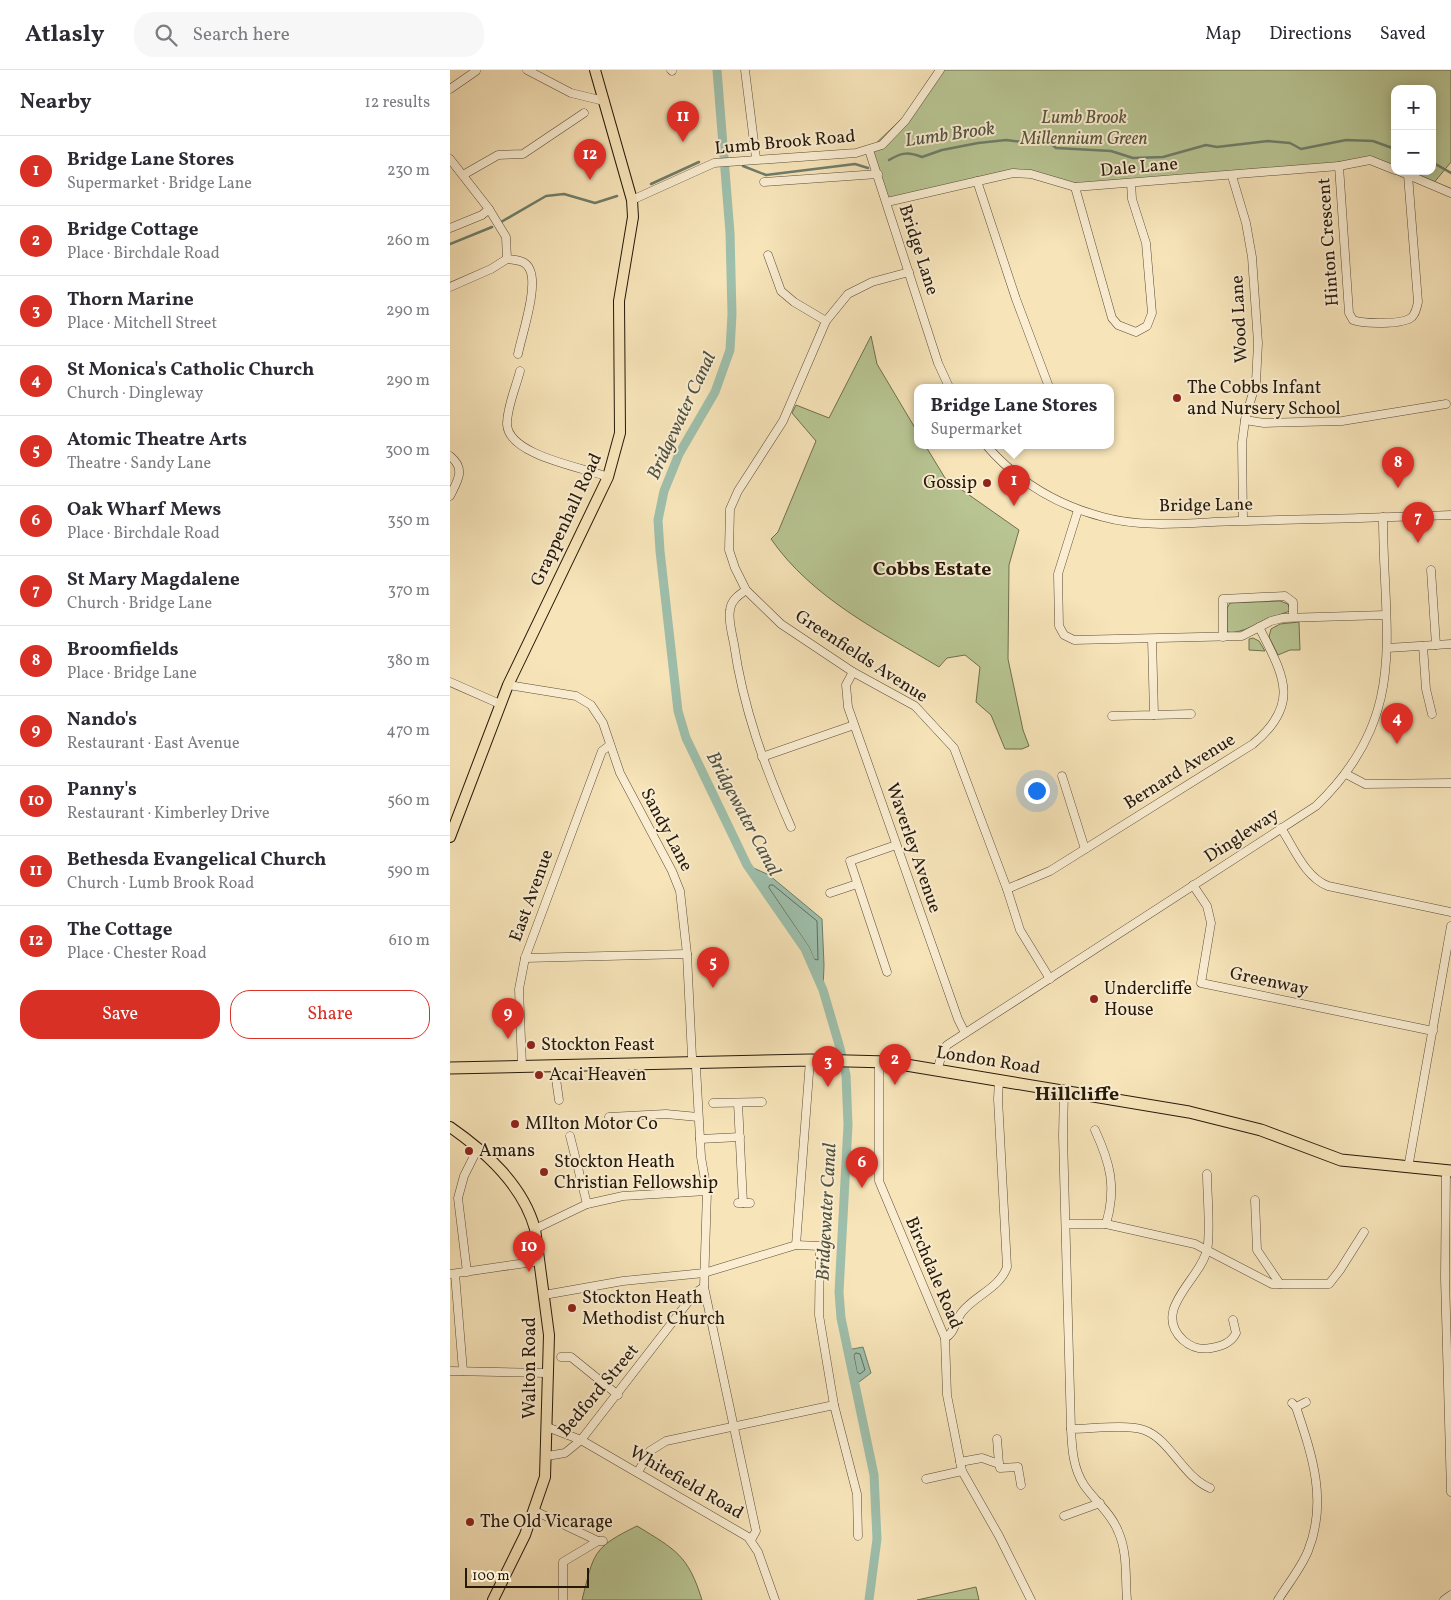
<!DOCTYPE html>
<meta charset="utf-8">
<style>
body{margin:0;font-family:Vollkorn,serif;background:#f7f7f7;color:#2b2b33}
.controls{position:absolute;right:15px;top:15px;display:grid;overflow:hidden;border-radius:10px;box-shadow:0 2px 12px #0003}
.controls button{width:45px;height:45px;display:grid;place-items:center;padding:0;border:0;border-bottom:1px solid #e1e1e2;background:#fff;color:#2b2b33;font:25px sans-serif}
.scale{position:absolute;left:15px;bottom:12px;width:124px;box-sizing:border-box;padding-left:5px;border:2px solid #25190a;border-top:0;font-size:14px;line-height:18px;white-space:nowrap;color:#25190a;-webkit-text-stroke:4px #faedd2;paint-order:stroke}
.you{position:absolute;left:586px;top:720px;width:18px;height:18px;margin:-12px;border:4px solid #fff;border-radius:50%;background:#1a73e8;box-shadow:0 0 0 8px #1a73e833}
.badge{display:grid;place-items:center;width:32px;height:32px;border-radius:50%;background:#d93025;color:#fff;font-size:16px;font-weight:700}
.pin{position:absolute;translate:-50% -41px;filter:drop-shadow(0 1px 2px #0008)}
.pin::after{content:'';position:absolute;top:26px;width:18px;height:15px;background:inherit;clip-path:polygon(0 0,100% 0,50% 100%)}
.popup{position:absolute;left:464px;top:314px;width:200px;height:65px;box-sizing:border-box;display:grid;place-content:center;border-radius:10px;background:#fff;filter:drop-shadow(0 1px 4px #0005);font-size:16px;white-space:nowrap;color:#7c7c81}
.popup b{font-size:19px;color:#2b2b33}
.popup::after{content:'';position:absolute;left:50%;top:100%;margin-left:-10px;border:10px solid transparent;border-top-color:#fff}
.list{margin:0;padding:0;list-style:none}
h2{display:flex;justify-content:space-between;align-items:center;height:65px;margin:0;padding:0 20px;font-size:21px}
h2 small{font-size:16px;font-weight:400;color:#7c7c81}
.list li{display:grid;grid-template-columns:32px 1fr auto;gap:15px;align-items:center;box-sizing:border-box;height:70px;padding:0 20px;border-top:1px solid #e1e1e2}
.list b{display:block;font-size:19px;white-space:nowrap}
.list p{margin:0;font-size:16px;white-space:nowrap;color:#7c7c81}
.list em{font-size:16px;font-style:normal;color:#7c7c81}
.actions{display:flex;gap:10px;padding:15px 20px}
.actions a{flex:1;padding:11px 0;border:1px solid #d93025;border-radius:20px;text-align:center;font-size:18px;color:#d93025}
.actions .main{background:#d93025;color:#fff}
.icon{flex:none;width:28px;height:28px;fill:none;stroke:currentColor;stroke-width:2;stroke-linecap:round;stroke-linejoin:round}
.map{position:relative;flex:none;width:1001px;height:1530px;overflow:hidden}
header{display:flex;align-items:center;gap:30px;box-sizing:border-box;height:70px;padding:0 25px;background:#fff;border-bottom:1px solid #e1e1e2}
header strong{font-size:24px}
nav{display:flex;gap:28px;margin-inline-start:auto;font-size:18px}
.search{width:350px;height:45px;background:#f7f7f7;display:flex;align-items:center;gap:12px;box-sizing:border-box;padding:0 18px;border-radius:20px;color:#7c7c81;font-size:19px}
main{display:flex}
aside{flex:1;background:#fff}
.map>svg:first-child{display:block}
.green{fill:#b8c593;stroke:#6e6f4e}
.water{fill:#9ebfac;stroke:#6e7d6b}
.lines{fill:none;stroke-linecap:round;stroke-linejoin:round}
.shore{stroke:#626c5b;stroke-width:1}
.stream{stroke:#6e7d6b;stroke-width:2.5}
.canal{stroke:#9ebfac;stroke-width:9}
.minor-casing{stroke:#5a4c36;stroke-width:9}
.major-casing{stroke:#25190a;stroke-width:12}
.highway-casing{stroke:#25190a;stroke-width:13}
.minor{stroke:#faedd2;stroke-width:8}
.major{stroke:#f7e4b9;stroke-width:10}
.highway{stroke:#f7e4b9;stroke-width:11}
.poi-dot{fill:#8f2418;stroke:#faedd2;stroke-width:2}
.labels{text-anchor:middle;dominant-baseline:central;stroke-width:4;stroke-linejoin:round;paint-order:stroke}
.park-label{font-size:18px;font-style:italic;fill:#58553a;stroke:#faedd2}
.street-label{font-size:18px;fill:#25190a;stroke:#faedd2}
.poi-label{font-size:18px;fill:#25190a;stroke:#faedd2;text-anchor:start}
.water-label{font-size:19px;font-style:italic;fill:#4f5343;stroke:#faedd2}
.quarter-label{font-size:20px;font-weight:bold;fill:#25190a;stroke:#faedd2}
</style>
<header>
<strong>Atlasly</strong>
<div class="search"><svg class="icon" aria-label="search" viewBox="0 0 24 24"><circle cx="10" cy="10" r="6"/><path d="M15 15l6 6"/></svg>Search here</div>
<nav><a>Map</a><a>Directions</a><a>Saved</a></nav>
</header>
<main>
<aside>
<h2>Nearby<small>12 results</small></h2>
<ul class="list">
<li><span class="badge">1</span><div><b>Bridge Lane Stores</b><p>Supermarket · Bridge Lane</p></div><em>230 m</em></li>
<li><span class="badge">2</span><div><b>Bridge Cottage</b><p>Place · Birchdale Road</p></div><em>260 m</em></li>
<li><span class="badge">3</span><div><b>Thorn Marine</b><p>Place · Mitchell Street</p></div><em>290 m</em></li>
<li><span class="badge">4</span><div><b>St Monica's Catholic Church</b><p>Church · Dingleway</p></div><em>290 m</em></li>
<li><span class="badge">5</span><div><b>Atomic Theatre Arts</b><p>Theatre · Sandy Lane</p></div><em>300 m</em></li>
<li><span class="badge">6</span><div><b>Oak Wharf Mews</b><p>Place · Birchdale Road</p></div><em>350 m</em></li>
<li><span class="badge">7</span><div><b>St Mary Magdalene</b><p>Church · Bridge Lane</p></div><em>370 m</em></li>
<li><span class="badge">8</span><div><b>Broomfields</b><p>Place · Bridge Lane</p></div><em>380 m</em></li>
<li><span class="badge">9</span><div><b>Nando's</b><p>Restaurant · East Avenue</p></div><em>470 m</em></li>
<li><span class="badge">10</span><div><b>Panny's</b><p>Restaurant · Kimberley Drive</p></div><em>560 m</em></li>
<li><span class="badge">11</span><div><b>Bethesda Evangelical Church</b><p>Church · Lumb Brook Road</p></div><em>590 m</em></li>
<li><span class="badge">12</span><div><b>The Cottage</b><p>Place · Chester Road</p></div><em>610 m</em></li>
</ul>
<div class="actions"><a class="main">Save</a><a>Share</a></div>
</aside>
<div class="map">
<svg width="1001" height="1530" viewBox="0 0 1001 1530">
<rect width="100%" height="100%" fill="#f7e4b9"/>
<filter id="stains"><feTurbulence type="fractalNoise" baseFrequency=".004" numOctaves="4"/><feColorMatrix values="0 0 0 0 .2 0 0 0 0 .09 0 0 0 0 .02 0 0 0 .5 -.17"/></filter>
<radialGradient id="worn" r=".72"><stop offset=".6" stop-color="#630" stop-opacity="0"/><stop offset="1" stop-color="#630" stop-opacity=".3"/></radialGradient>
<g class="green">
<path d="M492,0H1001V92L982,115L949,101H982V19H945V100L920,90L625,117L572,102L437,132L419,80L464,37Z"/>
<path d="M421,266L427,294L468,363V375H475L495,408L569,460L559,495L558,589L573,660L579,676L572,679H555L541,645L526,632L530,597L515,585L497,588L489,597C429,561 362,528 321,469L328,462L366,371L342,343L346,335L379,348Z"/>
<path d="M830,531L838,534L840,541C820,547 799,561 780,563L777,561V538L780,533Z"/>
<path d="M849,552L850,580H840L828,585L819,567L821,559L830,554Z"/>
<path d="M803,568L809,571L815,581L799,580V569Z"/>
<path d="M187,1456C226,1480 238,1485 252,1530H132C144,1483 142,1478 187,1456Z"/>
<path d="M526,1517L529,1530H467Z"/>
</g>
<g class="water">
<path d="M297,795L319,805L372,849L374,895L373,920L355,879Z"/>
<path d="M413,1277L421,1303L405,1315L397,1280Z"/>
</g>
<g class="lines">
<g class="shore">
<path d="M320,815H323L367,851L368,890L364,889L359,877L319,818Z"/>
<path d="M406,1283L410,1284L415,1300L410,1304L407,1302L404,1286Z"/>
</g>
<g class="stream">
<path d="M439,90C452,82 459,82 472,87L492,80L528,73L556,70L573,72L584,69L599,72L606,78L661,81L683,88L713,87L756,75L767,77L818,71L840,73L851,79L896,70L923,71L945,79"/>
<path d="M982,92L1001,103"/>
<path d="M293,96L316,105L405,94L418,98"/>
<path d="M201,114L249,92"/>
<path d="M51,152L96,126L114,124L145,133L167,126"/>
<path d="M0,174L42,157"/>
</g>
<path class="canal" d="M267,0L280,163L282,244L280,280L265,322L229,384L214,421L208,450L210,481L228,641L236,668L297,795L355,879L373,920L390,978L396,1005L398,1055L389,1222L391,1248L424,1405L427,1469L419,1530"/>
<g class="minor-casing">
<g id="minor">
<path d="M77,0L121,23L154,31"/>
<path d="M221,0L222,1"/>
<path d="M295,0L306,88"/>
<path d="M0,19L26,1"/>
<path d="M419,80L488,293L499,317"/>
<path d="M0,89L39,139L56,167L57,189"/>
<path d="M889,96L899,243L903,250C914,254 953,255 962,247C965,244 967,237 968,232L958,105"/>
<path d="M949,101L1001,123"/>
<path d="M13,105L48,85L73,84L134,43"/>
<path d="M782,106L796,153L802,187L808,273L806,312L795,350L792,373L793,450"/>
<path d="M527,111L566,229L599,317"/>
<path d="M314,112L428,104"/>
<path d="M625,117L662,248L668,255L686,262L697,256L702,243L696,173L682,129L681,113"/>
<path d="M182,130L264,93L406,83L432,75L455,51L490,0"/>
<path d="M437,132L563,103L581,104L625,117L889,96L920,90L945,100"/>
<path d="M0,158L32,145L39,139"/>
<path d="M318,185L331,221L344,232L376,251"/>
<path d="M57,189C66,190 76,190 80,200C88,218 72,264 68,284"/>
<path d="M459,202L422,212L398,224L376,251L333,351L288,421L280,439L279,480L285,498L296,520L331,554L403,602L465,636L504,678L557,819L570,860L600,909"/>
<path d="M0,217L41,199L57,189"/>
<path d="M70,301C66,317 57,337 57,354C58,386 136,398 158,407"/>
<path d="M795,350L814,353L892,351L996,334"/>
<path d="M536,375C567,411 607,435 653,447C696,459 745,452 789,451C860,449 930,448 1001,445"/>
<path d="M0,386C16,399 8,410 0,426"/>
<path d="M628,440L608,504L609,556L614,565L624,570L792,566L821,551L833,548L936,545"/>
<path d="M981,500L986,575"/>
<path d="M296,520C289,525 281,530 280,540C278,550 282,563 284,574C293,638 315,698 341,757"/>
<path d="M773,567V529L835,526L843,532V546"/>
<path d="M973,576L976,619L982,644"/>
<path d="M937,578L1001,574"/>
<path d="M403,602L396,615L398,637L508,949L515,963"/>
<path d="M0,612L50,634"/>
<path d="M58,615L126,626L141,635L153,653L170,703L222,801L230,821L237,884L242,987L246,997L251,1087L257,1121L254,1217L306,1461L301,1470"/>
<path d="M704,645L741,644"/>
<path d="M662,646L704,645L702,569"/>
<path d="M312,687L404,655"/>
<path d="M896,704L915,714L1001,713"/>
<path d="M612,706L635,779"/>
<path d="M831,758C844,778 855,807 878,816L1001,842"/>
<path d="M743,815L757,836L761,853L751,913L983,961"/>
<path d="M557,819L600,801L803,674C852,633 833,605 809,557"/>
<path d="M380,823L407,814"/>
<path d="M75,888L237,884"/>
<path d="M437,902L400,791L446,775"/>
<path d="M429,992V1111L495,1268L497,1325L512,1401L549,1466L581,1530"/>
<path d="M104,995L109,1030"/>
<path d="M72,996L69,919L75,888L152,681L160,675"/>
<path d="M487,1001L492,984L497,975L866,736C961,645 933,564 933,447"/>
<path d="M614,1020L613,1066L621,1359"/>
<path d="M263,1033L312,1032"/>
<path d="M288,1033L293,1133"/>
<path d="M159,1047L216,1044L248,1047"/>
<path d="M645,1060C660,1093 667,1117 656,1154"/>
<path d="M120,1066L137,1134"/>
<path d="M250,1069L290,1067"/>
<path d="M958,1098L1001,856"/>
<path d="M996,1101L995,1208L1001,1422"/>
<path d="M757,1104C757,1123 761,1164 757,1180C750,1210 701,1240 733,1270C742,1278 750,1280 761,1278C772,1276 781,1273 786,1263L783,1250"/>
<path d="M805,1130L807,1180L830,1214"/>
<path d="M288,1133H300"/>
<path d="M616,1154H656L745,1174L822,1214H879L890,1200L914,1162"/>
<path d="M85,1159L137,1134L173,1126L257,1121"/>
<path d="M346,1175L360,990"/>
<path d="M17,1202L8,1128L14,1106L28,1078"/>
<path d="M0,1204L90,1191"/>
<path d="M5,1204L13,1301"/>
<path d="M94,1225L173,1211L254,1203L346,1175L370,1176L369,1245L384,1335L407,1424L408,1466"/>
<path d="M495,1268C505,1263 505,1251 512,1242C524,1226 550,1218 557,1197L548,1029L549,1010"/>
<path d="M111,1287H121L168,1325"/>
<path d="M0,1301L97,1303"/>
<path d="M842,1333L846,1337L856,1332"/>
<path d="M97,1357L131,1370L298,1467L308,1482L325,1530"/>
<path d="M547,1369L549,1394"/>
<path d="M97,1386L115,1383L131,1370L245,1223L254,1217"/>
<path d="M510,1392L532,1388L549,1394L550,1398L568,1397L571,1415"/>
<path d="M188,1402L200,1381L216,1371L384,1335"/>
<path d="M476,1409L512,1401"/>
<path d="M85,1441L148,1471"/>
<path d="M614,1446L650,1433"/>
<path d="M113,1530V1492L148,1471H153"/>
<path d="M677,1530C675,1507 678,1483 668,1461C661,1443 645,1431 634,1415C623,1398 622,1379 621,1359C642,1359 675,1354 694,1360C720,1369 733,1407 760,1418"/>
<path d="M828,1530C838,1514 851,1498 858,1481C878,1431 862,1385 846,1337"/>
<path d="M994,1530L1001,1525"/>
</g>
</g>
<g class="major-casing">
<g id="major">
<path d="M0,767L58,615L158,407L170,363L169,231L183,147L182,130L145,0"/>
<path d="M0,1057C36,1082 73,1115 85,1159L99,1265L95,1407L75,1465L43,1530"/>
</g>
</g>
<g class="highway-casing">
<path id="highway" d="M0,998L360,990L438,992L739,1042L811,1060L891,1090L1001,1101"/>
</g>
<use href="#minor" class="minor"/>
<use href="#major" class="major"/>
<use href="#highway" class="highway"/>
</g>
<g class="poi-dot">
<circle cx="727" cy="328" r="5"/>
<circle cx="537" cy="413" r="5"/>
<circle cx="644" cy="929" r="5"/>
<circle cx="81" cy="975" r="5"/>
<circle cx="89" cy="1005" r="5"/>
<circle cx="65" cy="1054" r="5"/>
<circle cx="19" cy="1081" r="5"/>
<circle cx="94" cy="1102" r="5"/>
<circle cx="122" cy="1238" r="5"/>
<circle cx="20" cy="1452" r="5"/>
</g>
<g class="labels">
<g class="park-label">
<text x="634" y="48">Lumb Brook<tspan x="634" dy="21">Millennium Green</tspan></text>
</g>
<g class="street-label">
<text transform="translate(335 73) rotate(-5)">Lumb Brook Road</text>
<text transform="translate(689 98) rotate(-5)">Dale Lane</text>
<text transform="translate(879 172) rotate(-94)">Hinton Crescent</text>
<text transform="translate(468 180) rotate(72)">Bridge Lane</text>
<text transform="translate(790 249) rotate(-93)">Wood Lane</text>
<text transform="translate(756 436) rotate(-1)">Bridge Lane</text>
<text transform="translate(117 450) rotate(-65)">Grappenhall Road</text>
<text transform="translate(411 587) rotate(33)">Greenfields Avenue</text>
<text transform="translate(730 702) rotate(-32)">Bernard Avenue</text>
<text transform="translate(216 760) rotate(62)">Sandy Lane</text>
<text transform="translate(792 766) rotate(-33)">Dingleway</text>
<text transform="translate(463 778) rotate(71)">Waverley Avenue</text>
<text transform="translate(82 826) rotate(-70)">East Avenue</text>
<text transform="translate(819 912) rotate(12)">Greenway</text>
<text transform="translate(538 991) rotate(9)">London Road</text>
<text transform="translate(483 1203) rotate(67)">Birchdale Road</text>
<text transform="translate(80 1298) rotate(-90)">Walton Road</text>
<text transform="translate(149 1321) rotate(-50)">Bedford Street</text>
<text transform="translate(236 1413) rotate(30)">Whitefield Road</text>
</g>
<g class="poi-label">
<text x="737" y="318">The Cobbs Infant<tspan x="737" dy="21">and Nursery School</tspan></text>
<text x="527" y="413" text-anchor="end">Gossip</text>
<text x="654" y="919">Undercliffe<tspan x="654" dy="21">House</tspan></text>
<text x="91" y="975">Stockton Feast</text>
<text x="99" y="1005">Acai Heaven</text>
<text x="75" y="1054">MIlton Motor Co</text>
<text x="29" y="1081">Amans</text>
<text x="104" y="1092">Stockton Heath<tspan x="104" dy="21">Christian Fellowship</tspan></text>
<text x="132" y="1228">Stockton Heath<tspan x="132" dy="21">Methodist Church</tspan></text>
<text x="30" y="1452">The Old Vicarage</text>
</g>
<g class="water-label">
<text transform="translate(500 65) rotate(-8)">Lumb Brook</text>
<text transform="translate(232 346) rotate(-65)">Bridgewater Canal</text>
<text transform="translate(293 744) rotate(62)">Bridgewater Canal</text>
<text transform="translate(377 1142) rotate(-87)">Bridgewater Canal</text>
</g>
<g class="quarter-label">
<text x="482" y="500">Cobbs Estate</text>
<text x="627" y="1025">Hillcliffe</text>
</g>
</g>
<rect width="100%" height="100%" filter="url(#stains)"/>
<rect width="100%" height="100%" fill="url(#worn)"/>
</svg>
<div class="controls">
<button>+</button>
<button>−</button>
</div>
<div class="scale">100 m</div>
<div class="you"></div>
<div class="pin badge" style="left:564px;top:436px">1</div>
<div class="popup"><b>Bridge Lane Stores</b>Supermarket</div>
<div class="pin badge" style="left:445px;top:1015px">2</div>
<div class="pin badge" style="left:378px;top:1017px">3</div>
<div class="pin badge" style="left:947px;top:674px">4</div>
<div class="pin badge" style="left:263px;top:918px">5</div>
<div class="pin badge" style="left:412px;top:1118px">6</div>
<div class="pin badge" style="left:968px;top:473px">7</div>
<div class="pin badge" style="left:948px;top:418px">8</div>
<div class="pin badge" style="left:58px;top:969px">9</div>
<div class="pin badge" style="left:79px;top:1202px">10</div>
<div class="pin badge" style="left:233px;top:72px">11</div>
<div class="pin badge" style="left:140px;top:110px">12</div>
</div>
</main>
